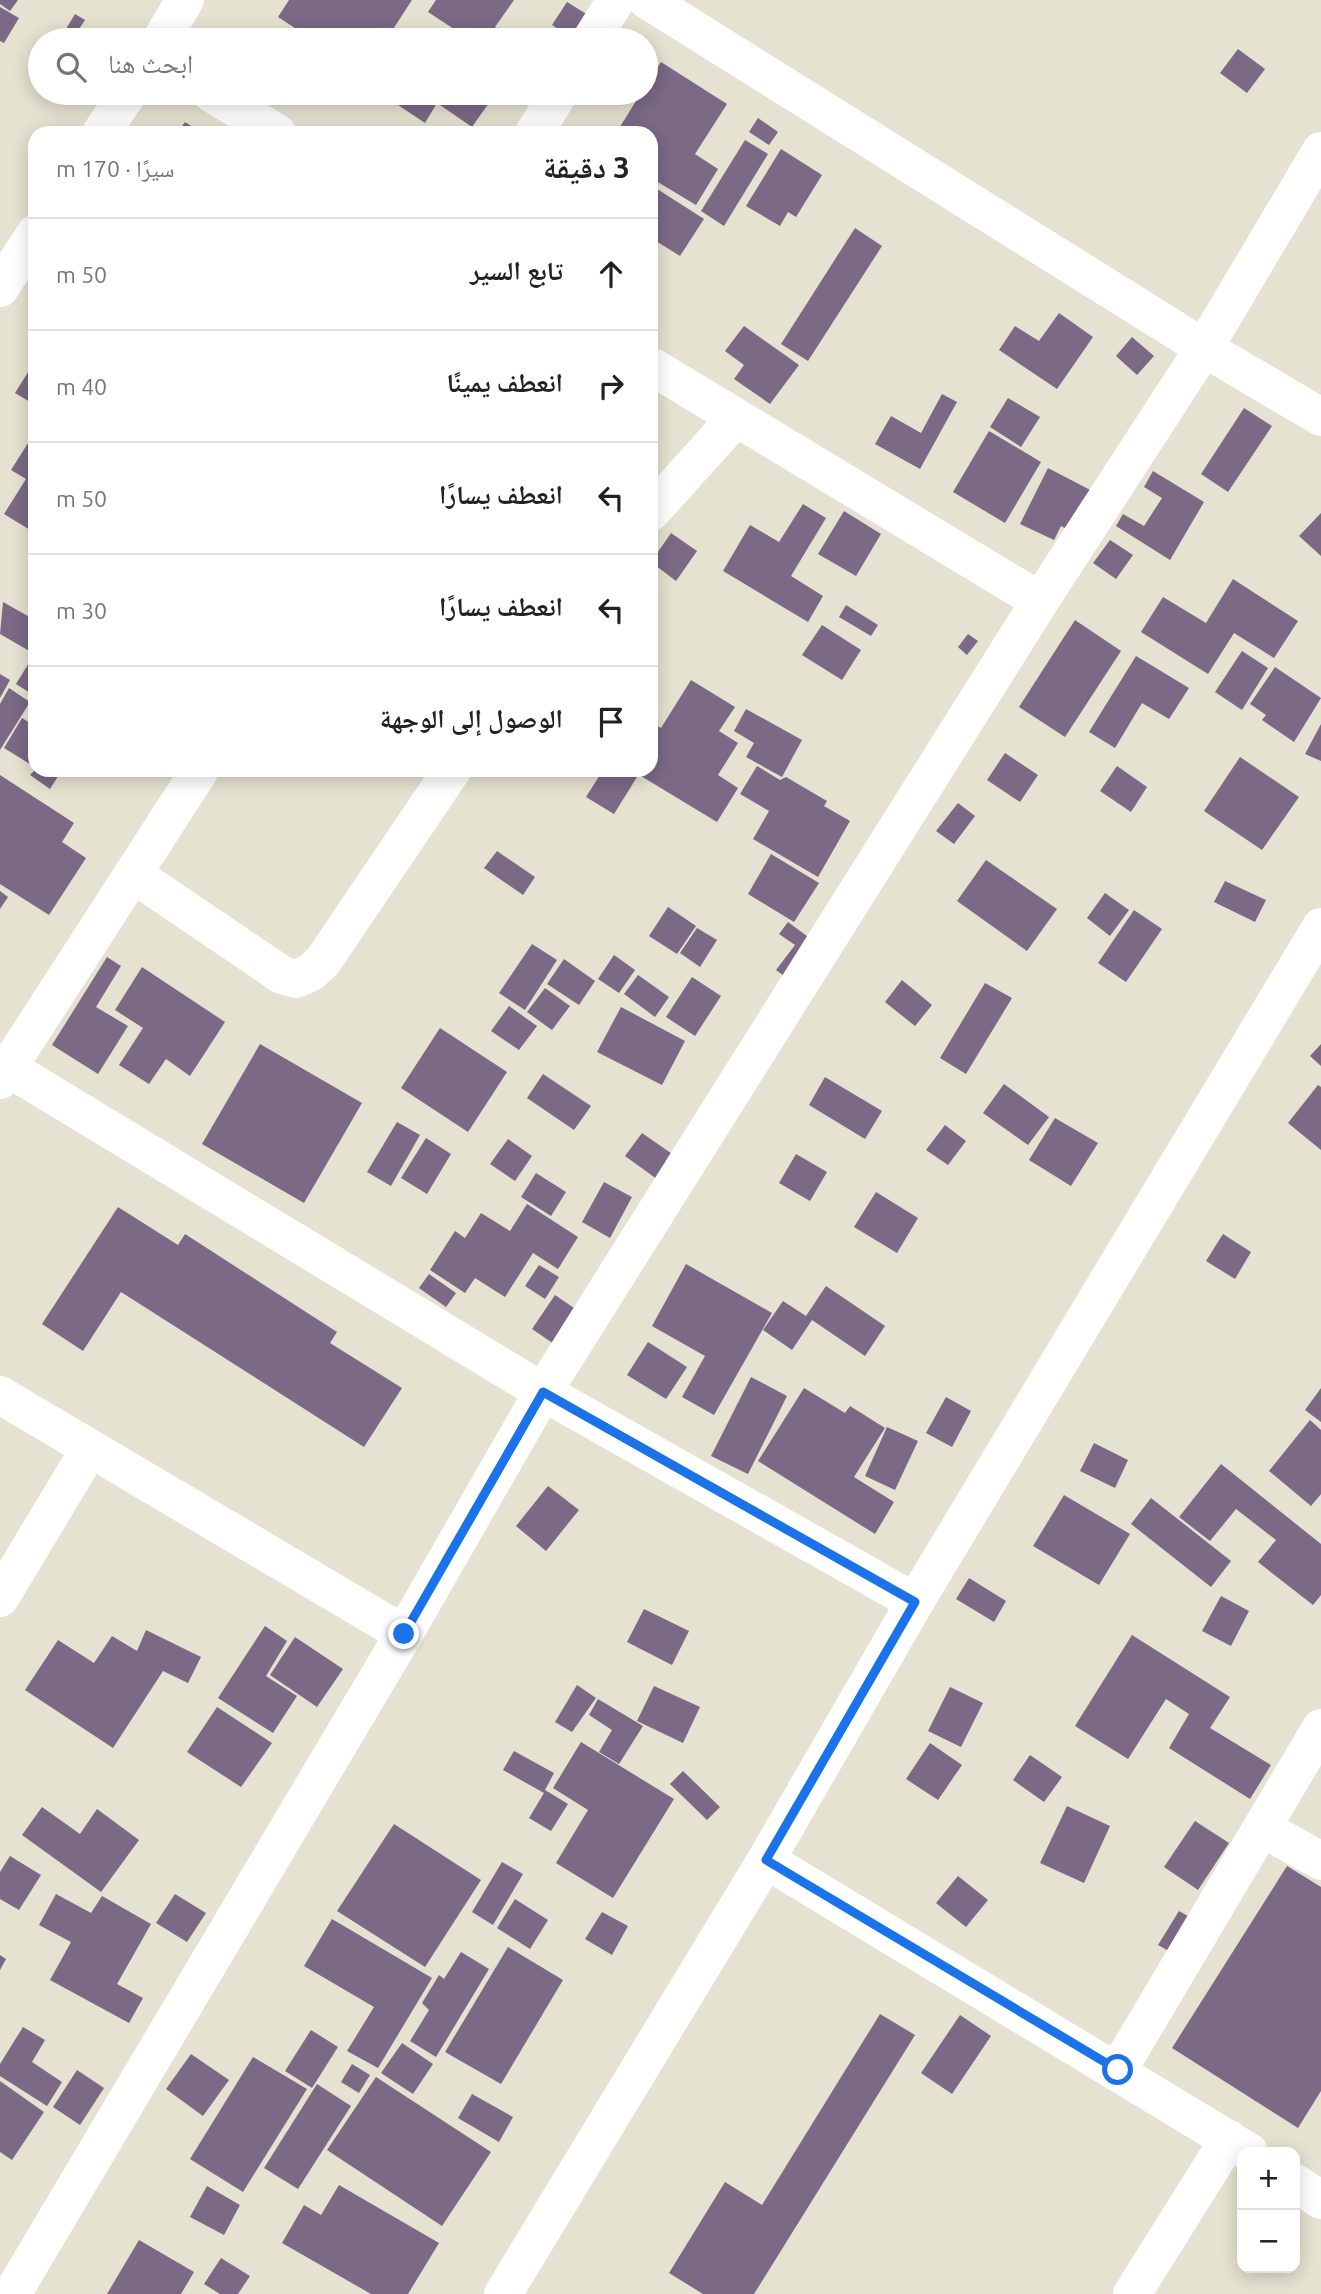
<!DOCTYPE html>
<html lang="ar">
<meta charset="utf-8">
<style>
body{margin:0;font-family:Ubuntu,"Noto Naskh Arabic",sans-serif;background:#f2f2f2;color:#222;direction:rtl}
.controls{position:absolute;right:21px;bottom:21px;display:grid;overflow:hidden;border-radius:14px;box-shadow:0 4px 18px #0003}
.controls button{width:63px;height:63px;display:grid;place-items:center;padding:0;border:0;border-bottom:2px solid #e0e0e0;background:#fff;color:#222;font:35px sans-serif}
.stop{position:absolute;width:21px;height:21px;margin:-16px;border:5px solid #1a73e8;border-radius:50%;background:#fff}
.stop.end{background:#1a73e8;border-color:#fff;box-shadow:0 2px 7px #0008}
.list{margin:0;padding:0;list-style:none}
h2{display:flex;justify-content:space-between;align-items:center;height:91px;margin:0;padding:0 28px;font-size:30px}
h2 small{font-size:23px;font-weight:400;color:#767676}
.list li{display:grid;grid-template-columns:46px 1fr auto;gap:21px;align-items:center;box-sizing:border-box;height:112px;padding:0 28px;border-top:2px solid #e0e0e0}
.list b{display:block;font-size:26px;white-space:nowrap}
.list em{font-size:23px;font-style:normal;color:#767676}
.icon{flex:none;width:38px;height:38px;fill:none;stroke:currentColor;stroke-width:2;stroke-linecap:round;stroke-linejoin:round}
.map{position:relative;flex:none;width:1321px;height:2294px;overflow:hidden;direction:ltr}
.search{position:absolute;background:#fff;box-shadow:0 4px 18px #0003;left:28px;top:28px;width:630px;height:77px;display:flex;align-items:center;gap:18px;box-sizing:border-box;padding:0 24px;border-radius:38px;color:#767676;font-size:26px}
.panel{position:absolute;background:#fff;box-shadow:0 4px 18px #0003;left:28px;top:126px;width:630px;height:651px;border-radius:21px;direction:rtl}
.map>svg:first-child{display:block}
.building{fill:#7b6986}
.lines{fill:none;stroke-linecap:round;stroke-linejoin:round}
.minor{stroke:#fff;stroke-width:38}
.tertiary{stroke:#fff;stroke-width:38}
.route{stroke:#1a73e8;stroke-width:9}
</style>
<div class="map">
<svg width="1321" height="2294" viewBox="0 0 1321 2294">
<rect width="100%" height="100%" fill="#e5e2d1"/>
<g class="building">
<path d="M0,0H18L10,11L0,4Z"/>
<path d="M289,0H412L386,40H304L307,36L278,17Z"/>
<path d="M436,0H514L495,27L514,40H450L457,31L428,12Z"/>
<path d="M567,2L588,15L573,39L552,25Z"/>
<path d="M0,7L19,18L4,43L0,41Z"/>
<path d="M75,14L85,20L72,40H62L60,39Z"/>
<path d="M1238,49L1265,69L1247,93L1220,73Z"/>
<path d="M661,62L727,104L695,154L718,169L696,205L651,178L654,153L651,151V133L618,130L641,93H646V85Z"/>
<path d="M380,93H496L472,127L437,103L425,123Z"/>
<path d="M758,118L778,132L769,145L749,132Z"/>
<path d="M185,122L202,133H177Z"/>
<path d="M745,140L768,154L724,226L701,211Z"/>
<path d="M781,149L822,175L796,217L788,212L780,226L746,206Z"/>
<path d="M651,185L704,219L680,256L651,238Z"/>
<path d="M855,228L882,246L808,361L781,344Z"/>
<path d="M1059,313L1093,337L1057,389L999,350L1015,326L1039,341Z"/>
<path d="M744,326L799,365L770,404L734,379L744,365L725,351Z"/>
<path d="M1132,337L1154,356L1137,375L1116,356Z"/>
<path d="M35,361V405L15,393Z"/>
<path d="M942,394L957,402L920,469L875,444L891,416L921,433Z"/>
<path d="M1008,398L1040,417L1021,447L990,427Z"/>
<path d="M1244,408L1272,426L1228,492L1201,474Z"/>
<path d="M989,431L1041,462L1005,523L953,492Z"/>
<path d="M35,432V533L4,514L26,479L11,470Z"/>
<path d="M1048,468L1096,493L1077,534L1061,526L1054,540L1020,524Z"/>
<path d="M1153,471L1204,502L1170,560L1116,526L1123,514L1144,526L1162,498L1144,487Z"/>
<path d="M803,504L826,518L791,576L823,596L808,622L723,571L750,525L779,542Z"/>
<path d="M844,511L881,534L856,576L818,554Z"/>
<path d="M1321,513V556L1299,536Z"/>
<path d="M671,533L697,551L676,581L651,562Z"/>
<path d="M1110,540L1133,555L1116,579L1093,563Z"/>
<path d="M1233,579L1298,621L1274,658L1234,633L1208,674L1141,632L1163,597L1206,623Z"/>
<path d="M3,602L35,620V646L31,652L0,634Z"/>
<path d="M846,605L878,625L871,636L839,617Z"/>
<path d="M1075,620L1121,651L1065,737L1019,707Z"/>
<path d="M822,625L861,650L842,680L802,655Z"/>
<path d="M968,634L978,641L967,655L958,647Z"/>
<path d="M1242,651L1268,668L1242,710L1215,692Z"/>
<path d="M35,653V696L16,684Z"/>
<path d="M1136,656L1189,688L1169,719L1142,703L1115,748L1089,732Z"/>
<path d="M1275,667L1321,698L1294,742L1262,720L1266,715L1250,704Z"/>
<path d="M0,674L10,680L0,698Z"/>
<path d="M691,680L735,707L719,731L738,743L718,775L738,788L717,822L631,770H651V722L661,728Z"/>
<path d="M9,688L30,702L0,750V704Z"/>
<path d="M746,709L802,740L782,777L746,757L754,743L734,731Z"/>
<path d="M22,718L35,726L33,766L4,748Z"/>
<path d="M1321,724V761L1305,754Z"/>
<path d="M1005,753L1038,775L1020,802L987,780Z"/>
<path d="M1240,757L1299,797L1262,850L1204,811Z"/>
<path d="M757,766L780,780L786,777L827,801L824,806L850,821L818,877L753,839L769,811L740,794Z"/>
<path d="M1117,766L1147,787L1131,812L1100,791Z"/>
<path d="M35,770H62L50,789L30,775Z"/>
<path d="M603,770H626L637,777L614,814L586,797Z"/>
<path d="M0,775L74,823L62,842L86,858L49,915L0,884Z"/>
<path d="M958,803L975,816L954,844L936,831Z"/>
<path d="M497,851L535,877L523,895L484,868Z"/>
<path d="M771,854L819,883L794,922L748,894Z"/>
<path d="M986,860L1057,909L1027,951L957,901Z"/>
<path d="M1225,881L1266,900L1255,922L1214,902Z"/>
<path d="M0,891L8,897L0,909Z"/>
<path d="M1105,893L1129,910L1110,936L1087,918Z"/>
<path d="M668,907L696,926L677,954L649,936Z"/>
<path d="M1134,910L1162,929L1126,982L1098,963Z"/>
<path d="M788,922L815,942L787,978L776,970L795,945L779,934Z"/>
<path d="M697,928L717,940L700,967L680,953Z"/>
<path d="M532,944L557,960L525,1010L499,993Z"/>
<path d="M614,955L635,970L619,993L598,979Z"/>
<path d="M107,957L121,966L96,1007L128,1026L98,1074L52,1045Z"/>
<path d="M564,959L595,981L579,1005L547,984Z"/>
<path d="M142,967L225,1022L190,1076L166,1059L149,1084L119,1065L143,1028L115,1010Z"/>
<path d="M638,975L669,997L655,1017L624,994Z"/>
<path d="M692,977L721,996L695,1036L666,1017Z"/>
<path d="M902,980L932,1005L915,1026L885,1002Z"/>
<path d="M985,983L1012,998L966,1074L940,1058Z"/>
<path d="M545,988L570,1006L552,1030L527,1012Z"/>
<path d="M509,1006L537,1026L519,1050L491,1031Z"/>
<path d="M621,1007L685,1041L662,1085L597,1052Z"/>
<path d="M440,1028L507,1072L468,1132L401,1088Z"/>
<path d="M260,1044L362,1103L304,1203L202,1144Z"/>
<path d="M1321,1044V1066L1310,1056Z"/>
<path d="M543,1074L591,1106L574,1130L527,1098Z"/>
<path d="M825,1077L882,1111L865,1139L809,1105Z"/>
<path d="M1004,1084L1049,1117L1028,1145L983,1113Z"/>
<path d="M1318,1085L1321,1087V1150L1288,1123Z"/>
<path d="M1055,1118L1098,1143L1071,1186L1029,1160Z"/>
<path d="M397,1122L420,1135L391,1186L367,1172Z"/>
<path d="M945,1125L966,1141L948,1165L926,1150Z"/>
<path d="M642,1133L678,1158L661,1182L625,1156Z"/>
<path d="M426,1138L451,1154L427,1194L401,1178Z"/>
<path d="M508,1139L532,1156L515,1181L490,1164Z"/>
<path d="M796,1154L827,1172L810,1201L779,1183Z"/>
<path d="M536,1173L566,1192L551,1216L521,1197Z"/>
<path d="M604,1182L632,1197L610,1238L582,1222Z"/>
<path d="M876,1192L918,1218L897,1253L854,1227Z"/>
<path d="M527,1204L578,1237L558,1269L533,1253L505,1297L475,1278L465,1293L430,1270L455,1231L465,1238L481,1213L510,1231Z"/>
<path d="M118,1207L178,1245L185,1234L337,1332L330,1343L402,1388L364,1447L121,1292L83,1351L42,1324Z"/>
<path d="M1223,1234L1251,1252L1235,1279L1206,1261Z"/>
<path d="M686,1264L772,1313L714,1415L682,1397L705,1356L652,1326Z"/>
<path d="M539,1265L559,1277L545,1299L525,1286Z"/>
<path d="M429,1274L456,1293L446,1307L419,1288Z"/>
<path d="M826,1286L885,1326L865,1356L812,1320L792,1350L763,1330L783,1301L806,1316Z"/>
<path d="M555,1295L574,1308L554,1344L532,1329Z"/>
<path d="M648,1342L687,1367L666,1399L627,1375Z"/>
<path d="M751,1377L787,1396L748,1474L711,1456Z"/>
<path d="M804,1388L845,1413L850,1406L885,1428L854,1477L894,1502L875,1534L758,1461Z"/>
<path d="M1321,1388V1422L1305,1410Z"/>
<path d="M946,1397L971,1411L952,1447L926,1433Z"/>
<path d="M1310,1420L1321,1430V1494L1311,1506L1269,1471Z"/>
<path d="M887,1427L918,1441L895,1490L865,1476Z"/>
<path d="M1094,1443L1128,1460L1115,1488L1080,1471Z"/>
<path d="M1221,1464L1321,1544V1595L1313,1605L1258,1562L1276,1540L1236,1509L1210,1541L1179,1517Z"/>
<path d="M548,1486L579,1510L546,1551L516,1526Z"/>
<path d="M1064,1495L1130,1534L1099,1585L1033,1546Z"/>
<path d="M1151,1498L1231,1561L1211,1587L1131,1524Z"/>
<path d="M969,1578L1006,1601L994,1622L956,1599Z"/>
<path d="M1221,1596L1249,1611L1231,1646L1202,1631Z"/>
<path d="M644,1609L689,1631L672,1665L627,1642Z"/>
<path d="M265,1626L287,1641L266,1676L297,1696L273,1733L218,1698Z"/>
<path d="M146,1630L201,1657L188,1683L163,1671L113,1748L25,1690L58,1640L94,1663L112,1636L137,1651Z"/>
<path d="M1132,1635L1230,1697L1210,1728L1271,1765L1250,1799L1169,1748L1189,1714L1166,1699L1128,1759L1075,1726Z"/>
<path d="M295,1637L343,1669L317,1707L270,1675Z"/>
<path d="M577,1685L596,1698L572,1732L555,1722Z"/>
<path d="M654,1686L700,1707L683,1743L637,1721Z"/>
<path d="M950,1687L983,1703L961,1747L928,1731Z"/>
<path d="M598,1699L643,1726L619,1764L599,1752L612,1730L589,1715Z"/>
<path d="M217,1707L272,1743L241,1787L187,1752Z"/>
<path d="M581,1742L674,1799L613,1898L556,1863L588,1810L553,1788Z"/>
<path d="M930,1743L962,1765L938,1800L906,1779Z"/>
<path d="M514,1751L554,1773L545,1790L568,1804L551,1831L529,1818L544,1793L503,1770Z"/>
<path d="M1030,1755L1062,1777L1044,1802L1013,1780Z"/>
<path d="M683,1771L720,1807L707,1820L670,1784Z"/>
<path d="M1067,1806L1110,1826L1084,1883L1040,1863Z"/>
<path d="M42,1807L80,1834L97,1809L139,1840L101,1892L22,1835Z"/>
<path d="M1195,1821L1229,1843L1198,1890L1164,1867Z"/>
<path d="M394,1824L481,1880L425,1967L337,1911Z"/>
<path d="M10,1856L41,1875L19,1910L0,1899V1872Z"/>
<path d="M502,1862L523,1874L493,1925L472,1912Z"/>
<path d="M1287,1866L1321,1887V2091L1298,2128L1172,2048Z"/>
<path d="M958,1876L988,1900L966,1927L936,1903Z"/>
<path d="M56,1894L91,1913L102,1896L151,1924L117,1984L143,1998L129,2023L50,1980L71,1942L39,1925Z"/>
<path d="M175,1894L206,1913L187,1942L156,1923Z"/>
<path d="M515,1899L548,1920L530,1949L497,1928Z"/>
<path d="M1179,1911L1202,1924L1181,1958L1158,1945Z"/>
<path d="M602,1912L628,1926L612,1955L585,1939Z"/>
<path d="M332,1919L432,1978L378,2068L347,2051L374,2007L304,1966Z"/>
<path d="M508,1947L563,1980L501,2084L445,2052Z"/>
<path d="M461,1952L489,1969L436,2057L410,2041L429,2010L422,2003L439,1975L444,1979Z"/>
<path d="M0,1955L6,1959L0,1970Z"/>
<path d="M880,2014L915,2035L754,2294H703L669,2273L725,2182L762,2205Z"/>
<path d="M960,2015L991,2036L952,2094L921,2073Z"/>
<path d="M23,2027L45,2040L32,2062L62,2082L47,2106L0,2076V2064Z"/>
<path d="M311,2030L338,2047L312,2088L285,2071Z"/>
<path d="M402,2043L433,2064L413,2094L381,2073Z"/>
<path d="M191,2054L229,2080L203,2116L166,2089Z"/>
<path d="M253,2057L307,2089L243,2192L190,2159Z"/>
<path d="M352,2064L370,2075L359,2093L341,2082Z"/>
<path d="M77,2070L104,2088L80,2125L53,2107Z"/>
<path d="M376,2077L491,2152L442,2226L327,2150Z"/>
<path d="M0,2081L44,2112L12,2160L0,2152Z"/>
<path d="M317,2084L351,2106L298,2189L264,2168Z"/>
<path d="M472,2094L513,2117L499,2142L458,2118Z"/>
<path d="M339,2185L439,2243L408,2294H371L282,2243L304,2205L321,2215Z"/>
<path d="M207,2186L240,2205L224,2235L190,2217Z"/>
<path d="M139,2240L194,2272L181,2294H107Z"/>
<path d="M221,2258L250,2276L238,2294H220L204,2284Z"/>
</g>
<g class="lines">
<g class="minor">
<path d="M647,0L1204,348L1321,417"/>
<path d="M161,40L185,0"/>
<path d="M591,40L616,0"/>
<path d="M211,93L277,133"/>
<path d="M101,133L128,93"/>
<path d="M534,133L559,93"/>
<path d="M0,288L35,234"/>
<path d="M651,366L1040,601"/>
<path d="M651,512L735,419"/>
<path d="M133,874L282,975L296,979L310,973L323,961L452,770"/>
<path d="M0,1063L543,1392L915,1602"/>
<path d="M0,1080L200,770"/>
<path d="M0,1395L404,1634"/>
<path d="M0,1598L89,1450"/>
<path d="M1262,1828L1321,1861"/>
<path d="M766,1860L1249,2152"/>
<path d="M1118,2070L1321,1728"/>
<path d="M1295,2183L1321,2200"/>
<path d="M12,2294L404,1634L543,1392L1040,601L1204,348L1321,151"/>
<path d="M1132,2294L1229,2139"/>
</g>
<path class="tertiary" d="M503,2294L766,1860L915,1602L1321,927"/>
</g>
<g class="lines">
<path class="route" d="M404,1634L543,1392L915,1602L766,1860L1118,2070"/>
</g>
</svg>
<div class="controls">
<button>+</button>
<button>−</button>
</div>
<div class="stop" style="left:1118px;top:2070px"></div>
<div class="stop end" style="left:404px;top:1634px"></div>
<div class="search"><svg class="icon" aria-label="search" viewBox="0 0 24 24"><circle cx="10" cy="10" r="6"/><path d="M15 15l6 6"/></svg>ابحث هنا</div>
<section class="panel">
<h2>3 دقيقة<small>سيرًا · 170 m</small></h2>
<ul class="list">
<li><svg class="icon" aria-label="ahead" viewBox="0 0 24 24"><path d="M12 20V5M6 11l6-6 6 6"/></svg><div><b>تابع السير</b></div><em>50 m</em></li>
<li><svg class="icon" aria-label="right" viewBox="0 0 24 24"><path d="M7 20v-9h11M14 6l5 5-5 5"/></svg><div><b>انعطف يمينًا</b></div><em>40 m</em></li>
<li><svg class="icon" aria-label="left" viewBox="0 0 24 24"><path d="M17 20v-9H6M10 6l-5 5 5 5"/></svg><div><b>انعطف يسارًا</b></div><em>50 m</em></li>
<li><svg class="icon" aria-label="left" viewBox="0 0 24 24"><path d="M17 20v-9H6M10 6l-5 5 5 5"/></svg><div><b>انعطف يسارًا</b></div><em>30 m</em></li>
<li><svg class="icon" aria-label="arrive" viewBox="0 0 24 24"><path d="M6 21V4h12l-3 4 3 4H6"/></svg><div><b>الوصول إلى الوجهة</b></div></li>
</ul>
</section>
</div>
